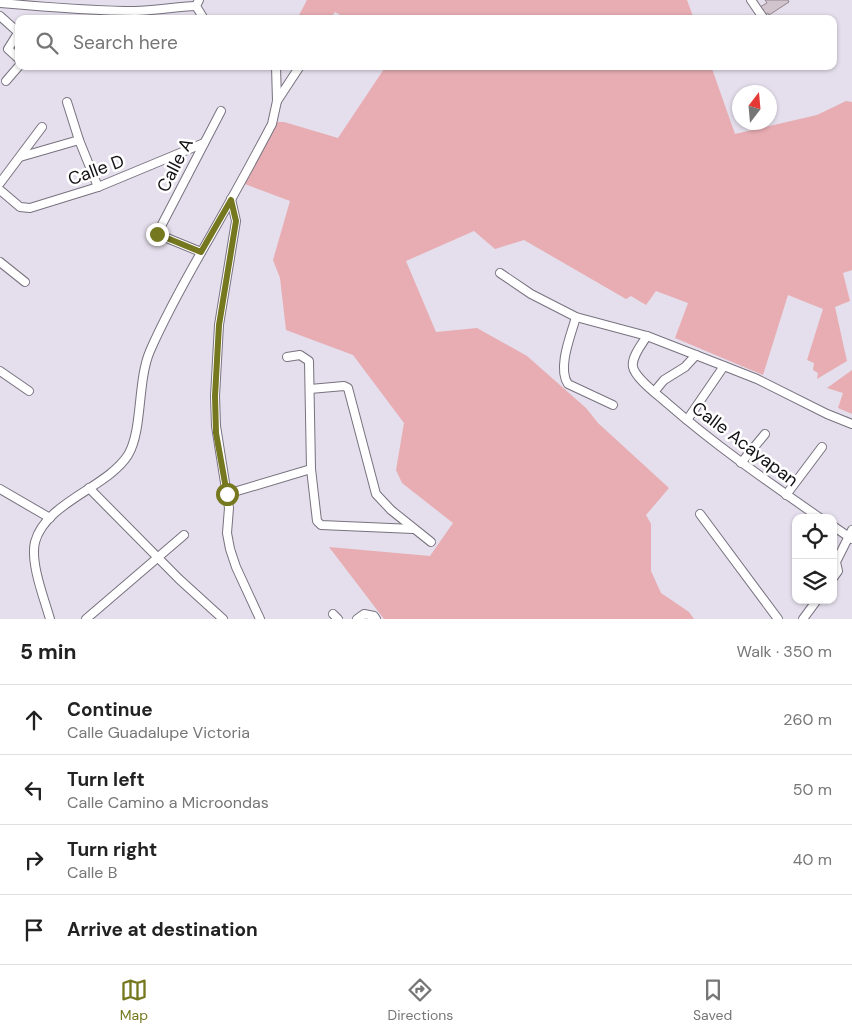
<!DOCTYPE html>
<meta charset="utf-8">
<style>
body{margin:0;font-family:"DM Sans",sans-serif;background:#f6f6f6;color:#222}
.controls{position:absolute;right:15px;bottom:15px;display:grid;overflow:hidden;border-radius:10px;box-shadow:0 1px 4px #0004}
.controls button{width:45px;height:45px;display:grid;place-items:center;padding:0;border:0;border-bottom:1px solid #e0e0e0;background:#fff;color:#222;font:25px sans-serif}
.compass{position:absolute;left:732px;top:85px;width:45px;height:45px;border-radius:50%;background:#fff;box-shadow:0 1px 4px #0004;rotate:16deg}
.stop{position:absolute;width:15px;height:15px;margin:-11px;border:4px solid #76781f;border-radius:50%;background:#fff}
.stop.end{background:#76781f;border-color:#fff;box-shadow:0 1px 5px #0008}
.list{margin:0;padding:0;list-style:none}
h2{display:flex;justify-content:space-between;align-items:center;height:65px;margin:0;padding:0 20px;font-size:21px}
h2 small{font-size:16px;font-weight:400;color:#767676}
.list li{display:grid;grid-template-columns:32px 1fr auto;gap:15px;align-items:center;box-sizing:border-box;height:70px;padding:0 20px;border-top:1px solid #e0e0e0}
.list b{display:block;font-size:19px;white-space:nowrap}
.list p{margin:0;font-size:16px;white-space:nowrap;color:#767676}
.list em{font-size:16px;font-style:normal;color:#767676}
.icon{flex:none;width:28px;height:28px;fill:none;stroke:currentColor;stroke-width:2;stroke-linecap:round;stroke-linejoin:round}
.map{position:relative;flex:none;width:852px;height:619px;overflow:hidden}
.search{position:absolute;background:#fff;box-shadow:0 1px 4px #0004;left:15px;right:15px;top:15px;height:55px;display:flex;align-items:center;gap:12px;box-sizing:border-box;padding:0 18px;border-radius:10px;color:#767676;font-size:19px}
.sheet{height:345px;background:#fff}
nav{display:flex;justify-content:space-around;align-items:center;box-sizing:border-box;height:70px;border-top:1px solid #e0e0e0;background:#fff;font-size:14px;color:#767676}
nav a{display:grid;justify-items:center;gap:2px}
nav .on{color:#76781f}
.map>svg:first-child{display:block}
.green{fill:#e7adb2}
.building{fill:#d2c4cd;stroke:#93858e}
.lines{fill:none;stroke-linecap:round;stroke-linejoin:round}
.minor-casing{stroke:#78727f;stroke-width:10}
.minor{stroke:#fff;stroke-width:8}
.route{stroke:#76781f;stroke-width:6}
.labels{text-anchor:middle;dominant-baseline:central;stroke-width:5;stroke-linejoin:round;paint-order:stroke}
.street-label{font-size:18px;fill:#121014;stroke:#fff}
</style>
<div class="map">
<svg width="852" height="619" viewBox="0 0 852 619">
<rect width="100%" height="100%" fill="#e5deec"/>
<g class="green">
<path d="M307,0H687L694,19H348L335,12L329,19H297Z"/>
<path d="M386,66H711L735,134L817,115L846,101L852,102V270L843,273L850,301L835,307L847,361L817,379L818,373L813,370L814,363L807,360L823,309L788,295L763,375L675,338L688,303L656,291L646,305L631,296L626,299L524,240L495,249L474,231L406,261L436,332L477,328L527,356L586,408L598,423L669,488L646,515L651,524V571L661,593L689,612L694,619H384L329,547L430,556L453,523L402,483L396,470L404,423L353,355L286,330L280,278L273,260L290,201L242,183L276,122H284L338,138Z"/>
<path d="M852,370V414L838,408L843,393L827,388Z"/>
</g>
<path class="building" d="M765,0H788L789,2L769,15L768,13L764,16L758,8L767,3Z"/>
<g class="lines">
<g class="minor-casing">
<g id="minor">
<path d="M199,0L196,6L204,19"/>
<path d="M751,0L764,19"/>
<path d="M0,3C45,7 90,11 135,11C156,10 176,7 196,6"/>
<path d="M0,16L19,33"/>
<path d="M18,33L8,49L19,59"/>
<path d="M6,81L19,66"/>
<path d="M277,101L300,66"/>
<path d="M67,102L79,140L98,187"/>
<path d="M20,157L79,140"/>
<path d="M0,183L42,127"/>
<path d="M0,190L20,207L30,208L98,187L204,143"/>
<path d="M231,199L236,221L219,325L215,396L216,426L229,508L227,533L230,549L236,567L260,619"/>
<path d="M201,252L157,234L221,111"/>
<path d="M0,262L25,282"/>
<path d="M500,273L531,294L576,317L647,336L724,366L757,379L827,414L852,424"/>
<path d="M576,317C571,335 557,368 568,384L613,405"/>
<path d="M647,336C642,344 631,357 633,367C635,378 658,395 667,403C715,445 767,481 820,518"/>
<path d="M287,357L300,355L309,361L311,469L317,521L321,525L413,529"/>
<path d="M0,371L29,391"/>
<path d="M310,389L344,386L348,388L376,494L391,510L431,542"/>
<path d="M654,392L664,380L685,367L696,355"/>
<path d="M687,420L724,366"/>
<path d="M741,463L765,434"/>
<path d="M89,488L179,579L223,619"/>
<path d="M0,489L50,518"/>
<path d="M227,494L311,469"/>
<path d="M786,495L822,447"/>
<path d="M700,514L778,619"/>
<path d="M833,526L852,539"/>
<path d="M833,578L838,571L836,562L852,530"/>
<path d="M333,614L338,619"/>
<path d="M50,619C44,598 30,563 35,542C46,502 107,488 128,455C143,430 137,381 150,351C167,312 188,275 210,237C231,200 252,162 272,124L277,101L276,66"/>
<path d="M86,619L184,535"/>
<path d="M357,619L364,614L374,616L376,619"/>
<path d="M803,619L817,600"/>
</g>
</g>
<use href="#minor" class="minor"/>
</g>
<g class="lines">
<path class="route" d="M157,234L201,252L231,200L236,221L219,325L215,396L216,433L227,494"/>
</g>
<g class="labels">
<g class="street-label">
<text transform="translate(175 165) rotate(-63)">Calle A</text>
<text transform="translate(96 170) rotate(-20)">Calle D</text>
<text transform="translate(745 444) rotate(37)">Calle Acayapan</text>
</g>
</g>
</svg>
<div class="controls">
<button><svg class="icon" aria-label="locate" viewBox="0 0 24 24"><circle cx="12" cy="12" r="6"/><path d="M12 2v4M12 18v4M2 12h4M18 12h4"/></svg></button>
<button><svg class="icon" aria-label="layers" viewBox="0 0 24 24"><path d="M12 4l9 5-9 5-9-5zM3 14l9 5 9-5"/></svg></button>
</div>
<svg class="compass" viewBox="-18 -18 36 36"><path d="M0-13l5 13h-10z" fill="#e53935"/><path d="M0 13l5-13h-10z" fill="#767676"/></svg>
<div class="stop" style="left:227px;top:494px"></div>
<div class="stop end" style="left:157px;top:234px"></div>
<div class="search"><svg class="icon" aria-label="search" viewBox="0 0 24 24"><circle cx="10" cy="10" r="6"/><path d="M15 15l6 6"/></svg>Search here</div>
</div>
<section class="sheet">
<h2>5 min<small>Walk · 350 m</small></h2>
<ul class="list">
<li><svg class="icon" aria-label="ahead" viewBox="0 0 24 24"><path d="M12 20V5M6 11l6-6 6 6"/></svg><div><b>Continue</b><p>Calle Guadalupe Victoria</p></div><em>260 m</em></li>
<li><svg class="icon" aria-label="left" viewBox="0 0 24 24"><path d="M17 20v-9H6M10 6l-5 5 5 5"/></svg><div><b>Turn left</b><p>Calle Camino a Microondas</p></div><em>50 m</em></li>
<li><svg class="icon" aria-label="right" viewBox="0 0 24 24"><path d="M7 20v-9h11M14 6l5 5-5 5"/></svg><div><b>Turn right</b><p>Calle B</p></div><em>40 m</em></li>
<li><svg class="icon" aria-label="arrive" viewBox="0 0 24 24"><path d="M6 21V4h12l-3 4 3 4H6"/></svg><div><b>Arrive at destination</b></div></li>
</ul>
</section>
<nav>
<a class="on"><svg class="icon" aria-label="map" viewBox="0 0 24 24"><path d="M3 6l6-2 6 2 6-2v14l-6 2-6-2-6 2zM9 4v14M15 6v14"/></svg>Map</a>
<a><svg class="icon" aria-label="directions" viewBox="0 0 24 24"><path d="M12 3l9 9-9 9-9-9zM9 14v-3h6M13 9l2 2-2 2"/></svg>Directions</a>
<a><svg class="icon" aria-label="saved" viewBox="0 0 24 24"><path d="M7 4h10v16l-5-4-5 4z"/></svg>Saved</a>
</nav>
